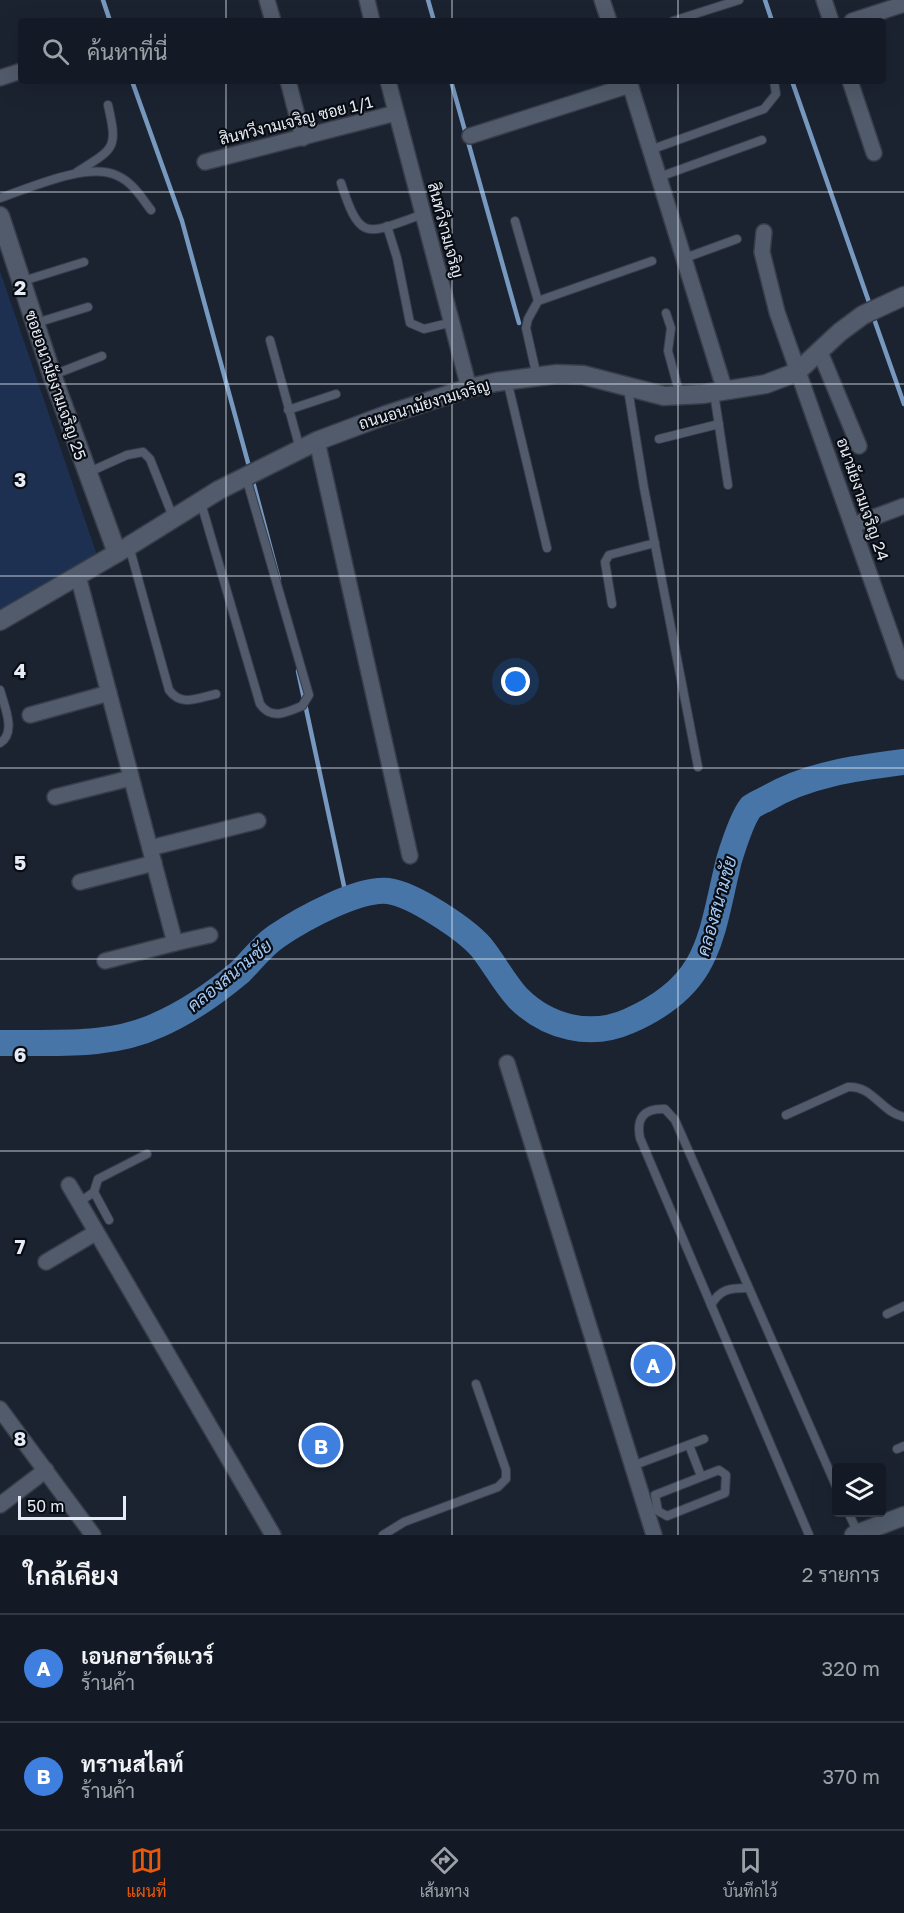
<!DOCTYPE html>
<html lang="th">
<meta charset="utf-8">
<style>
body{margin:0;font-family:"Golos Text",Sarabun,sans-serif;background:#212732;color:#f1f3f6}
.controls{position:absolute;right:18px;bottom:18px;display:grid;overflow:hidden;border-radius:6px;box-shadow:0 6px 24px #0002}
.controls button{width:54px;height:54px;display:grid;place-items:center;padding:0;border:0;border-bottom:2px solid #333842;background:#141a25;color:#f1f3f6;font:30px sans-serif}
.scale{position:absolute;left:18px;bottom:15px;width:108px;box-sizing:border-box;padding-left:6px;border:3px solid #e6ebf5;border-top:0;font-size:16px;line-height:21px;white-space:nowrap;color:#e6ebf5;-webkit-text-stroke:4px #090d13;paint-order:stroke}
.you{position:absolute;left:516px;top:682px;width:21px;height:21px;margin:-15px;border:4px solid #fff;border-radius:50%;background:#1a73e8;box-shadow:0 0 0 9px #1a73e833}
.badge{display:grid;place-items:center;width:39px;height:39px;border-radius:50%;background:#ea580c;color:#fff;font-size:20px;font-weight:700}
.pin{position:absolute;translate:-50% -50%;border:3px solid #fff;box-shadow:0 2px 6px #0006}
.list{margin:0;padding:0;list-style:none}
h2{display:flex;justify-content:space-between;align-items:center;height:78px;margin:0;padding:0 24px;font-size:26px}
h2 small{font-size:20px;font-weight:400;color:#9da1a7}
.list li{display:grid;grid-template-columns:39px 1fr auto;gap:18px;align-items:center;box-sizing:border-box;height:108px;padding:0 24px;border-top:2px solid #333842}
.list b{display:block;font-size:22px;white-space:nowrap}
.list p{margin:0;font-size:20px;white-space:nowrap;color:#9da1a7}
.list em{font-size:20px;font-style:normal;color:#9da1a7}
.icon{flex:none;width:33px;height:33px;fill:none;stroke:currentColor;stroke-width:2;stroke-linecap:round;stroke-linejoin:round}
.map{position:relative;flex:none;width:904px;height:1535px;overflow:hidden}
.search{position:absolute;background:#141a25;box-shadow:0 6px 24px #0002;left:18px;right:18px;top:18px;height:66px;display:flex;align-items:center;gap:15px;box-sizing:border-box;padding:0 21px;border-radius:6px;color:#9da1a7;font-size:22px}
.sheet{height:294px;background:#141a25}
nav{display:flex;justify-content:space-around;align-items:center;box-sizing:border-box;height:84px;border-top:2px solid #333842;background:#141a25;font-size:16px;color:#9da1a7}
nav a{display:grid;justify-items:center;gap:3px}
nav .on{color:#ea580c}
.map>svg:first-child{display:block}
.green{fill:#1e3052}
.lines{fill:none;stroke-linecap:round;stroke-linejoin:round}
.stream{stroke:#7798bf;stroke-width:4.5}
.river{stroke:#4875a8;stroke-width:26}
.lane-casing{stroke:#373d49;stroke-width:10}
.street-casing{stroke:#373d49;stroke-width:18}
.secondary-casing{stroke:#373d49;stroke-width:21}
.lane{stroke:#515b6b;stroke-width:8}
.street{stroke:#515b6b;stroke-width:15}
.secondary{stroke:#515b6b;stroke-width:18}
.grid{fill:none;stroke:#e6ebf5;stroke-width:1.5;stroke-opacity:0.55}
.labels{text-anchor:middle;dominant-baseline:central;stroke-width:4.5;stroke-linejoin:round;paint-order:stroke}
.street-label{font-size:16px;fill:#e6ebf5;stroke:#090d13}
.water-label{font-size:18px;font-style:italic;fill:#a3c9f6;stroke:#090d13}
.grid-label{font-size:20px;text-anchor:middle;font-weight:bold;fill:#e6ebf5;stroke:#090d13;stroke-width:4.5;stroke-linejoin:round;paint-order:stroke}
</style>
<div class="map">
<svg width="904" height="1535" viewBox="0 0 904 1535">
<rect width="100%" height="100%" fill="#1b2331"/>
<path class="green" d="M0,271L100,564L0,623Z"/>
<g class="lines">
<g class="stream">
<path d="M103,0L110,21"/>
<path d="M428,0L434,21"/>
<path d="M765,0L772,21"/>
<path d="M132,81L182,221L250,470"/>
<path d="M451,81L519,323"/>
<path d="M792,81L871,308"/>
<path d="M873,316L904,404"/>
<path d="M252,478L279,580"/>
<path d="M298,671L347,900"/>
</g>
<path class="river" d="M0,1043C53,1042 109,1048 158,1025C188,1012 215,993 240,972C252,960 263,945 277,936C302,919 358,888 388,891C413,894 465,929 481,947C494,963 504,983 518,998C548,1028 591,1038 629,1021C711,985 710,938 729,860C733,847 742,818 751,807C755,804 762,801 766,799C808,774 857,768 904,762"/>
<g class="lane-casing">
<g id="lane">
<path d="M673,21L739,0"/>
<path d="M650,150L764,109L776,94L774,81"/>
<path d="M77,172C115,148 118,149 108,105"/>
<path d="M659,177L762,140"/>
<path d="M341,183C361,245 367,233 424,214"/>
<path d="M0,198C30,188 88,161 118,176C133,183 141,197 151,210"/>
<path d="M515,221L538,301L528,319L526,328L537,377"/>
<path d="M387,226L397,258L410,323L424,329L453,322"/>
<path d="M685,258L737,239"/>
<path d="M23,281L84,262"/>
<path d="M538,301L652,261"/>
<path d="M666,313L671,328L668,351L680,395"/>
<path d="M36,323L88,307"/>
<path d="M270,340L300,449"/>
<path d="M53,375L102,356"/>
<path d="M507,380L547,548"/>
<path d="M628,389L644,488L698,767"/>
<path d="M714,393L728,485"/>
<path d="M288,410L336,394"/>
<path d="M659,439L719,424"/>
<path d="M87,473L127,455L143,452L150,459L173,517"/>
<path d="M201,503L260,704C271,720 286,713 302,706L309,695L246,477"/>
<path d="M129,546L169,690C181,707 198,698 216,694"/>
<path d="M612,604L605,562L609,555L655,543"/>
<path d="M0,690C4,705 17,733 0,743"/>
<path d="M786,1115L848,1087C872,1085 881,1112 904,1117"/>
<path d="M94,1192L109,1220"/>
<path d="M78,1203L94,1192L98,1179L147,1154"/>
<path d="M711,1305C720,1289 730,1288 747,1288"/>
<path d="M887,1314L904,1306"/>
<path d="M689,1445L701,1476"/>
<path d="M897,1449L904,1446"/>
<path d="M632,1466L704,1439"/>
<path d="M719,1470L726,1475L725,1493L667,1516L658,1511L655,1495Z"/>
<path d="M848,1512L858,1533"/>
<path d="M383,1535L404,1522L498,1487L506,1479V1470L476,1384"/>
<path d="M809,1535L640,1138C636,1118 644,1108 665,1109L675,1120L836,1486"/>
</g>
</g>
<g class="street-casing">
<g id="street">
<path d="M267,0L273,21"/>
<path d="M367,0L372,21"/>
<path d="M602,0L609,21"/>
<path d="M824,0L831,21"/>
<path d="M852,21L904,4"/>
<path d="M0,78L21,71"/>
<path d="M288,81L303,138"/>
<path d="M388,81L469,388"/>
<path d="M629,81L725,391"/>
<path d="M850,81L874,153"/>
<path d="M470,136L630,85"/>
<path d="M205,162L396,113"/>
<path d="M764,232L762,252L777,312L904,672"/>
<path d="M820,352L859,446"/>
<path d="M317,441L410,856"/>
<path d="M853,525L904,506"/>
<path d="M78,576L175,943L105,961"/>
<path d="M30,715L109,693"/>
<path d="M55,797L131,778"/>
<path d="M150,848L258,821"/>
<path d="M80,882L154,863"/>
<path d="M175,943L210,935"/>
<path d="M507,1063L654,1535"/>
<path d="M69,1185L273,1535"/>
<path d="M46,1262L95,1233"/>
<path d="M0,1409L93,1535"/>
<path d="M0,1505L46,1470"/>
</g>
</g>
<g class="secondary-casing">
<g id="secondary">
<path d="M0,216L52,375L117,553"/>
<path d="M0,621L129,546L219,490L317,441L386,415L469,388L496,382L557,374L583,375L664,396L703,394L766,384L797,372L840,332L863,315L904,296"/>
<path d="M854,1535L904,1516"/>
</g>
</g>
<use href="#lane" class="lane"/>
<use href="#street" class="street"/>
<use href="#secondary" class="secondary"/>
</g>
<path class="grid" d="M226,0V21M452,0V21M678,0V21M226,81V1535M452,81V1535M678,81V1535M0,192H904M0,384H904M0,576H904M0,768H904M0,959H904M0,1151H904M0,1343H904"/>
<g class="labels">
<g class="street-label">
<text transform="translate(296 120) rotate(-14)">สินทวีงามเจริญ ซอย 1/1</text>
<text transform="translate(446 230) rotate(75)">สินทวีงามเจริญ</text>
<text transform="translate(56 385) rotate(71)">ซอยอนามัยงามเจริญ 25</text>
<text transform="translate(424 404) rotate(-17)">ถนนอนามัยงามเจริญ</text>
<text transform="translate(863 499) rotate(71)">อนามัยงามเจริญ 24</text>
</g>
<g class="water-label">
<text transform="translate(716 906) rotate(-74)">คลองสนามชัย</text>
<text transform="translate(229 975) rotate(-39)">คลองสนามชัย</text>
</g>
</g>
<g class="grid-label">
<text x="20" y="295">2</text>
<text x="20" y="487">3</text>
<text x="20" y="678">4</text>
<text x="20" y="870">5</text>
<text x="20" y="1062">6</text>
<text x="20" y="1254">7</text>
<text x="20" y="1446">8</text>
</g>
</svg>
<div class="controls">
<button><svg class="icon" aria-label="layers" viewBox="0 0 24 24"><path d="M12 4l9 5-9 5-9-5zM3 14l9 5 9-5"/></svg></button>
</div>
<div class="scale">50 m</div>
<div class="you"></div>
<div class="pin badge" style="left:653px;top:1364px;background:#3f7fe0">A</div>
<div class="pin badge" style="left:321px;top:1445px;background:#3f7fe0">B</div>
<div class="search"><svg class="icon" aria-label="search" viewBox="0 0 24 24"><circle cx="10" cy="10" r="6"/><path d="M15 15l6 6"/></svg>ค้นหาที่นี่</div>
</div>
<section class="sheet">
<h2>ใกล้เคียง<small>2 รายการ</small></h2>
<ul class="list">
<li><span class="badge" style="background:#3f7fe0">A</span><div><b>เอนกฮาร์ดแวร์</b><p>ร้านค้า</p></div><em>320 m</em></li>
<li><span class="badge" style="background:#3f7fe0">B</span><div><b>ทรานสไลท์</b><p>ร้านค้า</p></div><em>370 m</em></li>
</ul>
</section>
<nav>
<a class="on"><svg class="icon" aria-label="map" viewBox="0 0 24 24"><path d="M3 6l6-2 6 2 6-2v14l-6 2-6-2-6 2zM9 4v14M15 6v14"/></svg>แผนที่</a>
<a><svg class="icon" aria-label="directions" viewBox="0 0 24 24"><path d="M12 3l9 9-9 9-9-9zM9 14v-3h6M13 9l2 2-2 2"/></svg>เส้นทาง</a>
<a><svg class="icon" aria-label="saved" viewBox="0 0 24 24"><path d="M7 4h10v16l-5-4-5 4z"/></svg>บันทึกไว้</a>
</nav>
